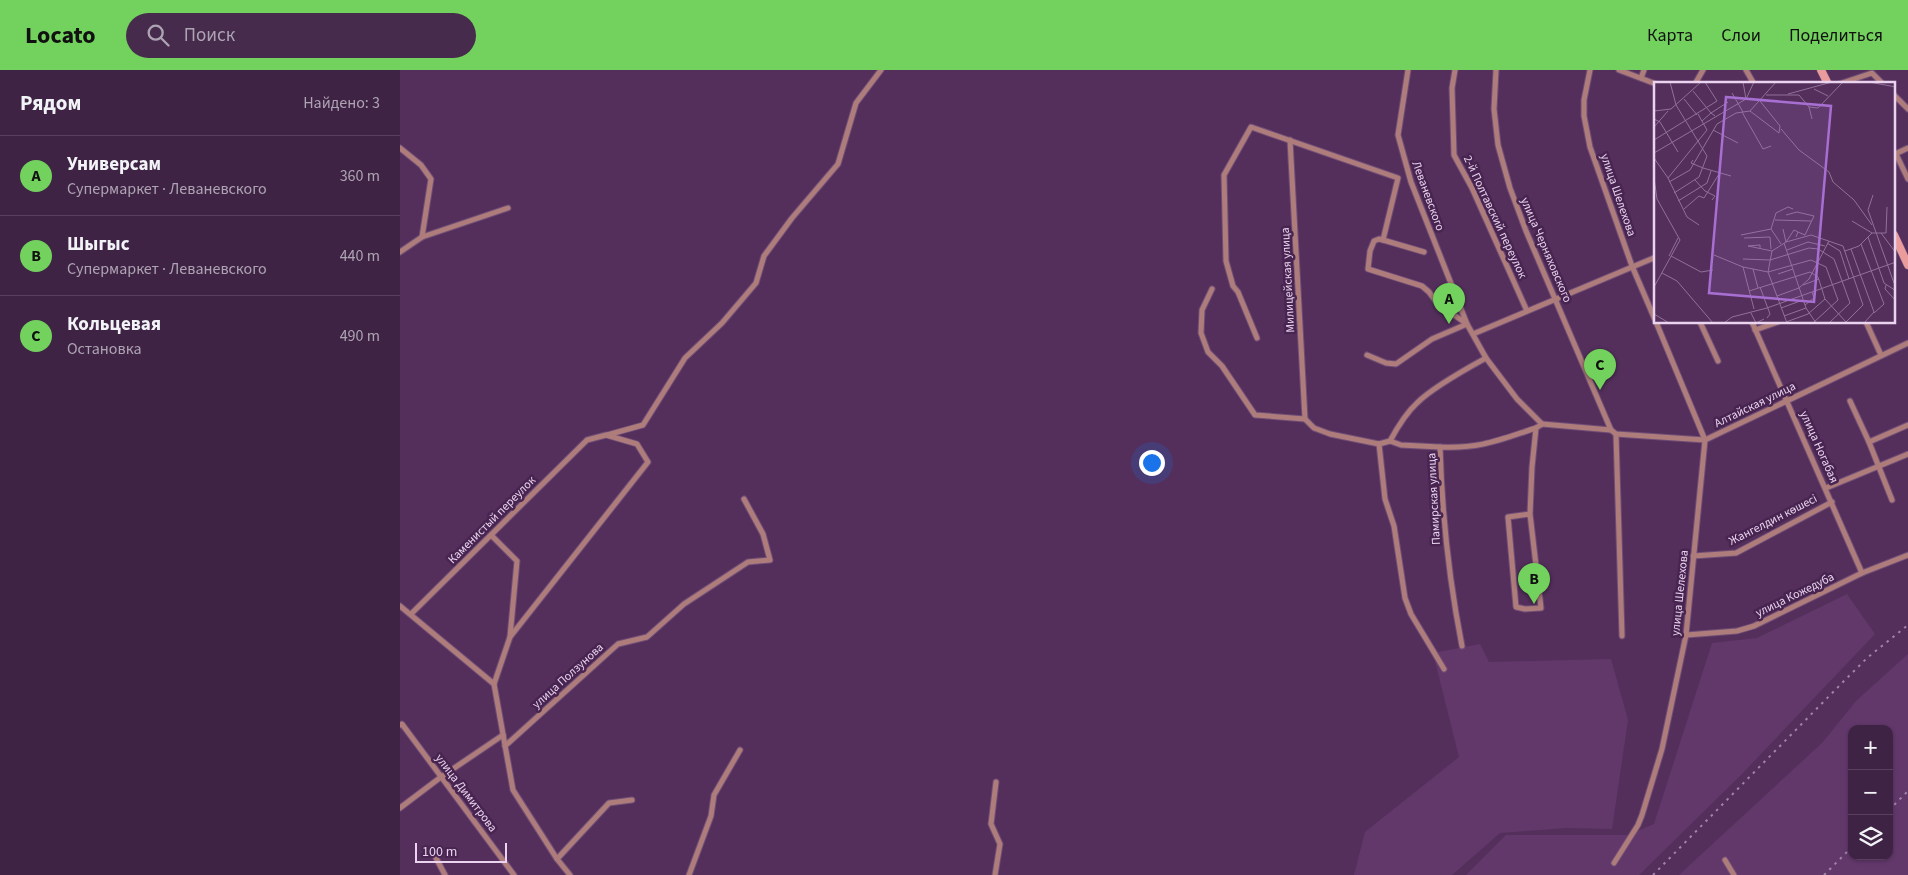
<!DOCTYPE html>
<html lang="ru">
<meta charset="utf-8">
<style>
body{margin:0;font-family:"Source Sans 3",sans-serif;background:#462b4c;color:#f1f3f6}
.controls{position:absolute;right:15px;bottom:15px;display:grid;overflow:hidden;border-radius:10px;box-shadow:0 1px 4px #0004}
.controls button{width:45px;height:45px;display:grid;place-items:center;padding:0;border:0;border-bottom:1px solid #58405e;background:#3f2345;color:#f1f3f6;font:25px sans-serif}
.scale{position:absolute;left:15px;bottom:12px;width:92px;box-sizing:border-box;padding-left:5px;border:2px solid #ead4ef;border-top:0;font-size:14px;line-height:18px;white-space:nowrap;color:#ead4ef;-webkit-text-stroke:4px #482451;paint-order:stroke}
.you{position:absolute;left:751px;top:392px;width:18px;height:18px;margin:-12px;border:4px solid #fff;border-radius:50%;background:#1a73e8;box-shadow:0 0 0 8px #1a73e833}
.badge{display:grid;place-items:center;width:32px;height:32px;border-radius:50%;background:#72d25d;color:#111;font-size:16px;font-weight:700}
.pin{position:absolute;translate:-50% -41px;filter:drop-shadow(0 1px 2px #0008)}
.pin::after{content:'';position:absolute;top:26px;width:18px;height:15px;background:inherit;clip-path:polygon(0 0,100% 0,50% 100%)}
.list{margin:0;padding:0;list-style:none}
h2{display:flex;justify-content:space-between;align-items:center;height:65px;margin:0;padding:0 20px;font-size:21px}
h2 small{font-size:16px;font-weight:400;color:#ada4b3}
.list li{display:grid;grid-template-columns:32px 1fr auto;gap:15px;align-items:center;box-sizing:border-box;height:80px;padding:0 20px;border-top:1px solid #58405e}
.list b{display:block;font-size:19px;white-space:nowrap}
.list p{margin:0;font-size:16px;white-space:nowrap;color:#ada4b3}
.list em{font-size:16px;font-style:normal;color:#ada4b3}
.icon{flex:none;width:28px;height:28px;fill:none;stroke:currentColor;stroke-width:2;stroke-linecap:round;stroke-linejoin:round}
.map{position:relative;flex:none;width:1508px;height:805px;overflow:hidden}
header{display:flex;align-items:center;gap:30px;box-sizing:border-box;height:70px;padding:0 25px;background:#72d25d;color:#111}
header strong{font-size:24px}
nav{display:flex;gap:28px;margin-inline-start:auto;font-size:18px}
.search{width:350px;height:45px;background:#462b4c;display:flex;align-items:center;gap:12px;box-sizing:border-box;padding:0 18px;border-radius:28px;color:#ada4b3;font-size:19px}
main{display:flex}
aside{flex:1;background:#3f2345}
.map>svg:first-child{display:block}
.built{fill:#62386b;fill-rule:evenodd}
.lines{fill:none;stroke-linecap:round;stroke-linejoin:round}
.street-casing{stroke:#6f4d76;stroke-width:7}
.secondary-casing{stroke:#6f4d76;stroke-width:9}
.street{stroke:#ad7c7b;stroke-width:5}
.secondary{stroke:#ea9c9c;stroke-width:8}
.rail{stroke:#a184a8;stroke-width:2;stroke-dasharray:2.5 5;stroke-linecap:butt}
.labels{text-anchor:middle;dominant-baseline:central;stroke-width:5;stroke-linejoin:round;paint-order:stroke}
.street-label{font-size:12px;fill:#ead4ef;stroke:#482451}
.inset-road{fill:none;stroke:#907197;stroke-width:1}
.view{fill:#a76fd2;fill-opacity:0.15;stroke:#a76fd2;stroke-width:2.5}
.inset-edge{fill:none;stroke:#ead4ef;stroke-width:2.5}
</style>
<header>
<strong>Locato</strong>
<div class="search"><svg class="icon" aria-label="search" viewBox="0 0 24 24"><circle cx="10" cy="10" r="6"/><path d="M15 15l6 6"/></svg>Поиск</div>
<nav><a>Карта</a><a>Слои</a><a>Поделиться</a></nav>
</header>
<main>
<aside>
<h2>Рядом<small>Найдено: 3</small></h2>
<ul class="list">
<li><span class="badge">A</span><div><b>Универсам</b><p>Супермаркет · Леваневского</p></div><em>360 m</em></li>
<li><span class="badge">B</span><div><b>Шыгыс</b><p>Супермаркет · Леваневского</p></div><em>440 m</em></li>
<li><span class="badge">C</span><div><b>Кольцевая</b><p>Остановка</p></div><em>490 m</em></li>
</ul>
</aside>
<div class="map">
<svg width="1508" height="805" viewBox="0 0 1508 805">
<rect width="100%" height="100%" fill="#542f5c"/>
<g class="built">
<path d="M1447,524L1475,564L1342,704L1239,805H1066L1106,765H1228L1254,754L1312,573L1357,568Z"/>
<path d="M1080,574L1089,592L1211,589L1228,650L1212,759L1166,758L1100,763L1052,805H954L965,762L1059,687L1033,583Z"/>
<path d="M1508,584V805H1279L1423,672L1456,631ZM1452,659H1489V786H1452Z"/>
</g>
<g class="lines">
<g class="street-casing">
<g id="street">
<path d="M1008,0L998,65L1011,112L1067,254L1086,288L1117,329L1142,354"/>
<path d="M1055,0L1052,18L1054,85L1072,118L1127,241"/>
<path d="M1096,0L1094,39L1098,75L1110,118L1126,161L1211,360"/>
<path d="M1190,0L1184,30V46L1190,77L1232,196L1256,252"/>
<path d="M1219,0L1256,14"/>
<path d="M1346,0L1354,14"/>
<path d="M1241,8L1244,0"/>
<path d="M1295,14L1303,0"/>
<path d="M1439,14L1472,3L1483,14"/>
<path d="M1494,25L1508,39"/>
<path d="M890,70L905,349"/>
<path d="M0,78L21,95L31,109L22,167"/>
<path d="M1495,84L1508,78"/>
<path d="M1496,84L1508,109"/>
<path d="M0,182L22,167L108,138"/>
<path d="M812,219L802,240L801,263L808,282L822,296L855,345L905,349L914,358L930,364L979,374L990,371C997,358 1005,344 1017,333C1033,317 1066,299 1086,288"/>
<path d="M1300,252L1318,291"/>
<path d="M1352,252L1462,503"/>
<path d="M1466,252L1481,285"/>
<path d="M1355,260L1378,252"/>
<path d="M1073,264L1256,187"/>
<path d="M857,268L838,222L833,216L826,191L824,105L851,57L998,108L983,170L1024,182"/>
<path d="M967,285L986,293L996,294L1032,269L1067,254L1037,233L1029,222L1022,216L968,199L970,181L974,171L979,169L983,170"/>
<path d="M1450,331L1469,372L1492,430"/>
<path d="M1142,354L1211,360L1216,364L1305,370L1508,273"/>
<path d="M1216,364L1222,566"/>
<path d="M207,365L243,355L285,288L322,253L356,213L364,186L392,148L438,94L456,33L481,0"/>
<path d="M990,371L1001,375L1040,377"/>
<path d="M1469,372L1508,355"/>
<path d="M979,374L985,429L994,456L1005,528L1011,544L1044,599"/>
<path d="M1426,418L1508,384"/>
<path d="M1130,444L1108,447L1116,537L1125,539L1141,538L1130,444L1132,397L1136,358L1142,354"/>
<path d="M91,465L117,491L110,567"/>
<path d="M1293,486L1336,483L1432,432"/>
<path d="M0,536L94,614L113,720L157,789L170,805"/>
<path d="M11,544L187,370L206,365L237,374L248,392L110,567L94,614"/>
<path d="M1286,565L1337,561L1354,556L1462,503L1508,485"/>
<path d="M1062,576C1049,510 1042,444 1040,377C1080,379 1099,370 1136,358"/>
<path d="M0,655L2,654L114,805"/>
<path d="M105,676L218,574L247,567L284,534L348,492L370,490L363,464L344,429"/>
<path d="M0,738L41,707L103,665"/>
<path d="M36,788L45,805"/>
<path d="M157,789L209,733L232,730"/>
<path d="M1325,790L1334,805"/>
<path d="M1214,793L1238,755L1242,745L1262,679L1286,565L1305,370L1256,252"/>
<path d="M289,805L311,746L314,725L340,680"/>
<path d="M595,805L600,774L591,754L596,712"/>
</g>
</g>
<g class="secondary-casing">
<g id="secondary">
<path d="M1421,0L1428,14"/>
<path d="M1494,165L1508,195"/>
</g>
</g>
<use href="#street" class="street"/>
<use href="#secondary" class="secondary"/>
<g class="rail">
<path d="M1489,740L1508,721"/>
<path d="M1253,805L1443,612L1467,588L1508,555"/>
<path d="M1424,805L1452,777"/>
</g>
</g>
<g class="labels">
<g class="street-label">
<text transform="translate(1218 125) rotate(71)">улица Шелехова</text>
<text transform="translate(1028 126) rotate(70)">Леваневского</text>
<text transform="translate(1095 147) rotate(65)">2-й Полтавский переулок</text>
<text transform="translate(1146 180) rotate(67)">улица Черняховского</text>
<text transform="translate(888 210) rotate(-93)">Милицейская улица</text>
<text transform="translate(1355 335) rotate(-26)">Алтайская улица</text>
<text transform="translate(1419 377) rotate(66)">улица Ногабая</text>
<text transform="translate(1034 429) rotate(-93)">Памирская улица</text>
<text transform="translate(92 450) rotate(-45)">Каменистый переулок</text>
<text transform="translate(1373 450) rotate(-27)">Жангелдин көшесі</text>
<text transform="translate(1280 523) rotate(-84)">улица Шелехова</text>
<text transform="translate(1395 525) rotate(-26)">улица Кожедуба</text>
<text transform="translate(168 606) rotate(-42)">улица Ползунова</text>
<text transform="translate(66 723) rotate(53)">улица Димитрова</text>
</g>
</g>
<g transform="translate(1254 12)">
<rect width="241" height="241" fill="#542f5c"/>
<path class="inset-road" d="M16,0L22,23L53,74L45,95L20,111M215,0L242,5M160,7L174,14M39,9L57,31L74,20M78,11L89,30M134,12L178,0M112,13H145L155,25L158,37M30,17L43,33M92,17L100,0M155,25L164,26L189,0M0,29L17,27L47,0M96,29L125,51L126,44L106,19M88,30L109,67L117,64M0,37L6,40L24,70M48,39L57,31L61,34M0,45L14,29M127,47L145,68L175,90L179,100L200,118L218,143M59,48L84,61M0,58L63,19L51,0M0,71L92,17L89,0M0,76L14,96L33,135L45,143M39,78L37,81L49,86L77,94M0,96L3,117L26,158L0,205M14,96L53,48L44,32M41,98L51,109L61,114L58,118M15,100L36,88L63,42L82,31L96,29L122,0M219,113L214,128L240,201M24,119L53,101L57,89M30,127L45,114L50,116L65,92M132,133L143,130L160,134L151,153L144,150L142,155M121,138L157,139M198,139L218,151M117,147L122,131L134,125L139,127M117,147L127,162M129,147L132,160L140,148L144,150M227,151L242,171M87,153L117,147M214,155L230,201L242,209M90,156L116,155L117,167M130,161L152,226L162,241M173,161L186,169L195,197M207,162L230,222L220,231M106,166V163L94,164L118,169M197,167L220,230L210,241M133,168L154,160L171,164M118,169L132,160L157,153L189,164L209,223L191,241M118,169L114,190L133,241M191,169L205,164L218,151H232L233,125M60,173L89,185L114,190L157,178L172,185L184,218L159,241M15,174L24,156M17,174L47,190L59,188M89,177L116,178M116,178L155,166L164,167L180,177L196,221L175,241M89,185L100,227M99,187L104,206M8,191L23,199L59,241M124,192L139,187M149,203L165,197M232,203L231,207L242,219M106,205L116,232L113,236M95,209L156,190L164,195L171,217L192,240M123,214L145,206L155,197L175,159M151,223L160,216L158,210M127,226L149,218M97,231L102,241L110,237M0,232L15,241M130,234L152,226M132,240L154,232L171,217M70,241L78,235L113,226L242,180"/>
<path class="view" d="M72,15L177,24L160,220L55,211Z"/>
<rect width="241" height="241" class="inset-edge"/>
</g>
</svg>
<div class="controls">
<button>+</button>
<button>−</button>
<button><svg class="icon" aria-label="layers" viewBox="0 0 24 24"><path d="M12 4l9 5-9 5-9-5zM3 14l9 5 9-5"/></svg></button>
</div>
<div class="scale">100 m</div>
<div class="you"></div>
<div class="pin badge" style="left:1049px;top:254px">A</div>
<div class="pin badge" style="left:1134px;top:534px">B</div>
<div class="pin badge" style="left:1200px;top:320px">C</div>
</div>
</main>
